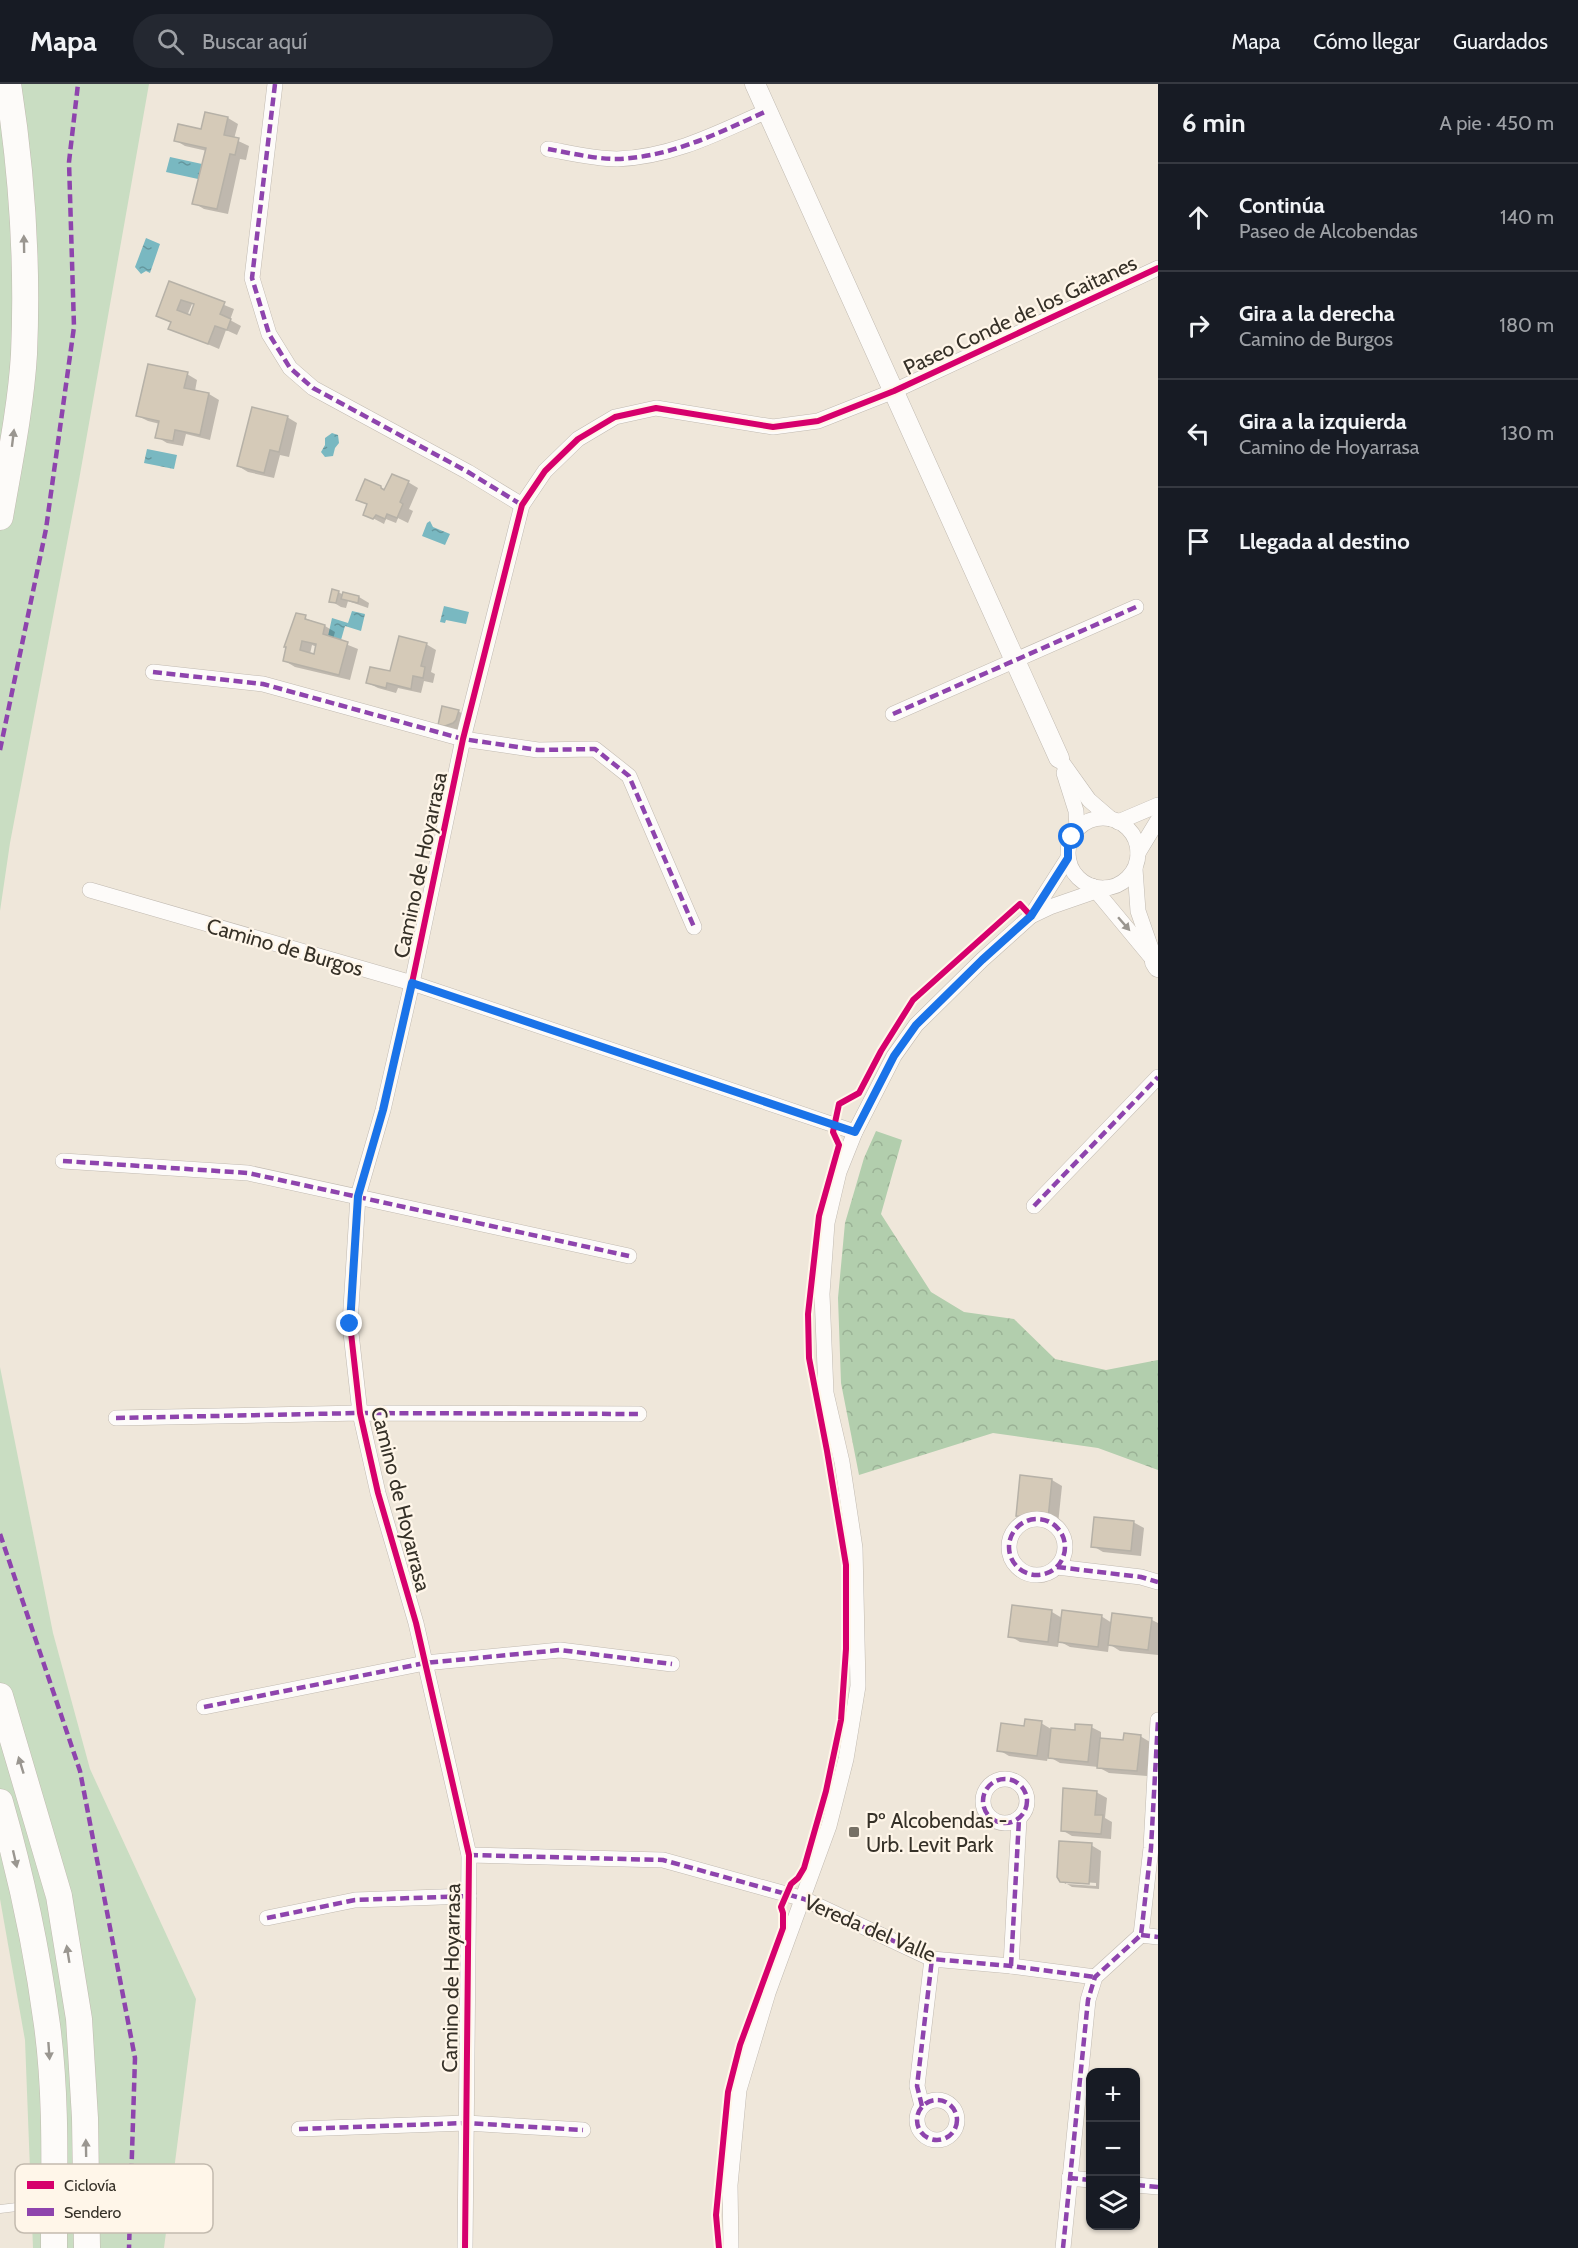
<!DOCTYPE html>
<html lang="es">
<meta charset="utf-8">
<style>
body{margin:0;font-family:Cabin,sans-serif;background:#242831;color:#f1f3f6}
.controls{position:absolute;right:18px;bottom:18px;display:grid;overflow:hidden;border-radius:12px;box-shadow:0 2px 4px #0004}
.controls button{width:54px;height:54px;display:grid;place-items:center;padding:0;border:0;border-bottom:2px solid #363941;background:#171b24;color:#f1f3f6;font:30px sans-serif}
.stop{position:absolute;width:18px;height:18px;margin:-14px;border:4px solid #1a73e8;border-radius:50%;background:#fff}
.stop.end{background:#1a73e8;border-color:#fff;box-shadow:0 2px 6px #0008}
.list{margin:0;padding:0;list-style:none}
h2{display:flex;justify-content:space-between;align-items:center;height:78px;margin:0;padding:0 24px;font-size:26px}
h2 small{font-size:20px;font-weight:400;color:#9ea1a6}
.list li{display:grid;grid-template-columns:39px 1fr auto;gap:18px;align-items:center;box-sizing:border-box;height:108px;padding:0 24px;border-top:2px solid #363941}
.list b{display:block;font-size:22px;white-space:nowrap}
.list p{margin:0;font-size:20px;white-space:nowrap;color:#9ea1a6}
.list em{font-size:20px;font-style:normal;color:#9ea1a6}
.icon{flex:none;width:33px;height:33px;fill:none;stroke:currentColor;stroke-width:2;stroke-linecap:round;stroke-linejoin:round}
.map{position:relative;flex:none;width:1158px;height:2164px;overflow:hidden}
header{display:flex;align-items:center;gap:36px;box-sizing:border-box;height:84px;padding:0 30px;background:#171b24;border-bottom:2px solid #363941}
header strong{font-size:28px}
nav{display:flex;gap:33px;margin-inline-start:auto;font-size:21px}
.search{width:420px;height:54px;background:#242831;display:flex;align-items:center;gap:15px;box-sizing:border-box;padding:0 21px;border-radius:33px;color:#9ea1a6;font-size:22px}
main{display:flex}
aside{flex:1;background:#171b24}
.map>svg:first-child{display:block}
.grass{fill:#c9ddc2}
.forest{fill:url(#forest-crowns)}
.water{fill:url(#water-ripples)}
.shadow{fill:#0003;fill-rule:evenodd}
.building{fill:#d5cab8;stroke:#b6b1a7;stroke-width:1.5;fill-rule:evenodd}
.lines{fill:none;stroke-linecap:round;stroke-linejoin:round}
.lane-casing{stroke:#c1bab1;stroke-width:9}
.street-casing{stroke:#c1bab1;stroke-width:16}
.secondary-casing{stroke:#c1bab1;stroke-width:21}
.highway-casing{stroke:#c1bab1;stroke-width:27}
.lane{stroke:#fdfbf9;stroke-width:8}
.street{stroke:#fdfbf9;stroke-width:15}
.secondary{stroke:#fdfbf9;stroke-width:20}
.highway{stroke:#fdfbf9;stroke-width:26}
.quiet{stroke:#8e44ad;stroke-width:4.5;stroke-dasharray:9 4.5;stroke-linecap:butt}
.cycleway-casing{stroke:#fff6e9;stroke-width:10}
.cycleway{stroke:#d6006c;stroke-width:6}
.oneway{fill:#9a9690}
.route{stroke:#1a73e8;stroke-width:8}
.poi-dot{fill:#777166;stroke:#fff6e9;stroke-width:2}
.labels{text-anchor:middle;dominant-baseline:central;stroke-width:4.5;stroke-linejoin:round;paint-order:stroke}
.street-label{font-size:21px;fill:#363128;stroke:#fff6e9}
.poi-label{font-size:21px;fill:#363128;stroke:#fff6e9;text-anchor:start}
.key{fill:#fff6e9;stroke:#c3bbaf;stroke-width:1.5}
.key-label{font-size:16px;fill:#363128}
</style>
<header>
<strong>Mapa</strong>
<div class="search"><svg class="icon" aria-label="search" viewBox="0 0 24 24"><circle cx="10" cy="10" r="6"/><path d="M15 15l6 6"/></svg>Buscar aquí</div>
<nav><a>Mapa</a><a>Cómo llegar</a><a>Guardados</a></nav>
</header>
<main>
<div class="map">
<svg width="1158" height="2164" viewBox="0 0 1158 2164">
<defs>
<pattern id="forest-crowns" width="20" height="18" patternUnits="userSpaceOnUse" patternTransform="scale(1.5)"><rect width="20" height="18" fill="#b2cead"/><path d="M2 6a3 3 0 1 1 6 0M12 15a3 3 0 1 1 6 0" fill="none" stroke="#9ab195"/></pattern>
<pattern id="water-ripples" width="26" height="14" patternUnits="userSpaceOnUse" patternTransform="scale(1.5)"><rect width="26" height="14" fill="#79b8c1"/><path d="M2 4q2-2 4 0t4 0M15 11q2-2 4 0t4 0" fill="none" stroke="#64969d"/></pattern>
</defs>
<rect width="100%" height="100%" fill="#efe7da"/>
<g class="grass">
<path d="M0,0H149L79,396L10,759L0,827Z"/>
<path d="M0,1283L53,1549L90,1685L196,1915L164,2164H33L25,1956L0,1815Z"/>
</g>
<path class="forest" d="M876,1047L902,1056L881,1130L931,1208L964,1228L1014,1235L1055,1275L1106,1286L1158,1276V1386L1098,1364L993,1349L859,1391L841,1299L838,1214L845,1139L864,1074Z"/>
<g class="water">
<path d="M170,73L202,80L198,95L166,88Z"/>
<path d="M146,154L160,160L150,189L146,187L141,190L135,183Z"/>
<path d="M332,349L338,351L339,359L335,364L333,372L325,373L321,368L325,361V354Z"/>
<path d="M147,365L177,371L174,385L144,379Z"/>
<path d="M430,437L433,443L450,450L445,461L422,452L427,439Z"/>
<path d="M444,522L469,528L466,540L446,536L445,539L440,538Z"/>
<path d="M352,527L365,530L361,547L345,542L341,556L328,552L332,534L348,539Z"/>
</g>
<g class="shadow">
<path d="M228,34L238,40L234,55L249,62L246,76L240,75L228,130L204,125L194,119L207,67L185,62L175,56L202,47Z"/>
<path d="M170,199L234,225L230,236L241,242L237,251L226,246L219,265L170,244L172,239L158,232ZM192,220L195,221L190,233L187,232Z"/>
<path d="M187,290L197,296L195,307L209,310L219,316L210,356L186,350L183,362L167,359L157,353L160,340L148,337L138,332Z"/>
<path d="M287,333L297,339L289,373L280,371L274,394L248,388L238,382Z"/>
<path d="M408,398L418,404L409,425L413,427L408,439L398,434L396,439L386,435L384,440L365,430L369,421L358,415L381,403L386,406Z"/>
<path d="M338,508L344,511L359,513L369,519L368,524L348,517L346,524L341,523L331,517Z"/>
<path d="M297,531L325,542L335,548L333,555L358,565L350,596L295,583L285,577ZM312,561L317,563L315,572L310,570Z"/>
<path d="M426,560L436,566L431,588L435,590L433,599L424,597L421,609L398,604L396,609L378,604L368,599L391,589Z"/>
<path d="M458,627L468,633L466,641L456,647L450,646L440,640Z"/>
<path d="M1052,1396L1062,1402L1058,1440L1028,1437L1018,1431Z"/>
<path d="M1133,1438L1144,1444L1141,1472L1103,1468L1093,1462Z"/>
<path d="M1052,1528L1062,1534L1101,1532L1112,1539L1152,1536L1158,1539V1571L1120,1567L1109,1560L1108,1568L1070,1563L1059,1557L1058,1563L1020,1558L1010,1552Z"/>
<path d="M1041,1639L1051,1645L1076,1648L1091,1643L1101,1648V1656L1125,1658L1140,1652L1150,1658L1147,1692L1109,1689L1098,1683L1060,1679L1048,1672L1047,1677L1009,1672L999,1666L1025,1643Z"/>
<path d="M1096,1708L1107,1714L1105,1734L1112,1738L1111,1755L1072,1752L1062,1746Z"/>
<path d="M1091,1761L1101,1767L1099,1805L1072,1803L1067,1800L1096,1802V1799L1066,1797V1800L1061,1797Z"/>
</g>
<g class="building">
<path d="M205,28L228,33L224,51L239,54L235,71L230,70L217,125L192,120L206,64L174,57L178,40L201,45Z"/>
<path d="M169,197L225,218L220,230L231,235L227,246L215,242L208,260L168,245L171,238L156,232ZM181,216L194,220L190,231L177,226Z"/>
<path d="M148,280L188,288L184,304L209,309L200,351L175,346L173,357L155,354L159,337L136,332Z"/>
<path d="M252,323L288,332L279,368L270,366L264,389L237,382Z"/>
<path d="M392,390L409,397L400,418L403,420L397,434L387,430L385,435L376,431L373,435L363,431L367,420L356,416L365,395L381,402V404L384,406Z"/>
<path d="M332,505L339,507L336,519L329,518Z"/>
<path d="M343,508L359,512L358,519L341,515Z"/>
<path d="M296,529L306,531L305,535L325,541L323,550L348,558L339,591L283,577L286,563H284ZM302,557L316,560L314,570L300,566Z"/>
<path d="M399,552L427,559L421,582L425,583L423,594L413,592L411,605L387,599L386,604L366,599L370,583L390,587Z"/>
<path d="M442,622L459,626L456,636L453,639L445,642L438,641Z"/>
<path d="M1020,1391L1052,1395L1048,1435L1016,1432Z"/>
<path d="M1094,1433L1134,1437L1131,1467L1091,1463Z"/>
<path d="M1012,1521L1052,1526L1048,1558L1008,1553Z"/>
<path d="M1062,1526L1102,1531L1098,1563L1058,1558Z"/>
<path d="M1112,1529L1152,1534L1148,1566L1108,1561Z"/>
<path d="M1025,1635L1042,1637L1037,1672L997,1667L1001,1639L1024,1642Z"/>
<path d="M1075,1640L1092,1641L1088,1678L1048,1674L1051,1644L1075,1646Z"/>
<path d="M1124,1649L1141,1651L1137,1687L1097,1684L1100,1654L1123,1656Z"/>
<path d="M1063,1704L1097,1707L1095,1731H1103L1101,1750L1061,1747Z"/>
<path d="M1059,1757L1092,1759L1089,1800L1060,1798L1057,1793Z"/>
</g>
<g class="lines">
<g class="lane-casing">
<path id="lane" d="M0,2125L50,2119"/>
</g>
<g class="street-casing">
<g id="street">
<path d="M275,0L252,194L269,250L290,284L313,304L468,388L522,421"/>
<path d="M548,65C570,69 595,75 617,75C672,73 718,49 767,27"/>
<path d="M153,588L263,600L463,655L538,666L595,665L629,692L694,843"/>
<path d="M893,630L1136,523"/>
<path d="M1059,674L1089,716L1111,735"/>
<path d="M1064,689L1076,727L1077,744"/>
<circle cx="1103" cy="769" r="35"/>
<path d="M1118,738L1158,721"/>
<path d="M1138,769L1158,736"/>
<path d="M1135,785L1138,827L1152,867"/>
<path d="M1092,802L1155,878"/>
<path d="M90,806L412,899L855,1048"/>
<path d="M1031,832L1068,774"/>
<path d="M63,1077L248,1089L629,1172"/>
<path d="M1034,1122L1158,993"/>
<path d="M116,1334L360,1329L639,1330"/>
<circle cx="1037" cy="1463" r="28"/>
<path d="M1057,1483L1141,1493L1158,1498"/>
<path d="M204,1623L425,1579L560,1566L672,1580"/>
<circle cx="1005" cy="1717" r="22"/>
<path d="M469,1771L663,1776L804,1815L932,1875L1011,1882L1095,1893"/>
<path d="M267,1834L355,1816L469,1812"/>
<path d="M1141,1851L1158,1853"/>
<path d="M1011,1882L1019,1735"/>
<circle cx="937" cy="2036" r="20"/>
<path d="M922,2022L917,2002L932,1875"/>
<path d="M299,2045L466,2039L583,2046"/>
<path d="M1069,2094L1090,2096"/>
<path d="M1136,2101L1158,2103"/>
<path d="M465,2164L469,1771L416,1539L378,1409L360,1329L350,1240L358,1112L383,1026L412,899L463,655L522,421L545,387L578,355L615,333L656,324L773,343L818,337L894,307L1158,184"/>
<path d="M731,2164L730,2101L739,2006L768,1909L829,1742L846,1675L858,1602L855,1464L842,1378L826,1309L822,1210L827,1139L839,1088L855,1048L894,972L916,941L982,876L1031,832L1050,823L1105,804"/>
<path d="M1063,2164L1088,1916L1095,1893L1141,1851L1151,1764L1158,1636"/>
</g>
</g>
<g class="secondary-casing">
<g id="secondary">
<path d="M755,0L1059,674"/>
<path d="M1155,878L1158,883"/>
</g>
</g>
<g class="highway-casing">
<g id="highway">
<path d="M0,433C9,381 21,322 24,270C28,179 22,89 8,0"/>
<path d="M0,1612L59,1812L79,1935L85,2034L87,2164"/>
<path d="M0,1718C21,1791 37,1866 47,1941C57,2014 54,2090 54,2164"/>
</g>
</g>
<use href="#lane" class="lane"/>
<use href="#street" class="street"/>
<use href="#secondary" class="secondary"/>
<use href="#highway" class="highway"/>
<g class="quiet">
<path d="M275,0L252,194L269,250L290,284L313,304L468,388L522,421"/>
<path d="M548,65C570,69 595,75 617,75C672,73 718,49 767,27"/>
<path d="M153,588L263,600L463,655L538,666L595,665L629,692L694,843"/>
<path d="M893,630L1136,523"/>
<path d="M0,666L46,445L74,243L69,78L78,0"/>
<path d="M63,1077L248,1089L629,1172"/>
<path d="M1034,1122L1158,993"/>
<path d="M116,1334L360,1329L639,1330"/>
<circle cx="1037" cy="1463" r="28"/>
<path d="M0,1450L80,1687L135,1974L129,2164"/>
<path d="M1057,1483L1141,1493L1158,1498"/>
<path d="M204,1623L425,1579L560,1566L672,1580"/>
<circle cx="1005" cy="1717" r="22"/>
<path d="M469,1771L663,1776L804,1815L932,1875L1011,1882L1095,1893"/>
<path d="M267,1834L355,1816L469,1812"/>
<path d="M1141,1851L1158,1853"/>
<path d="M1011,1882L1019,1735"/>
<circle cx="937" cy="2036" r="20"/>
<path d="M922,2022L917,2002L932,1875"/>
<path d="M299,2045L466,2039L583,2046"/>
<path d="M1069,2094L1090,2096"/>
<path d="M1136,2101L1158,2103"/>
<path d="M1063,2164L1088,1916L1095,1893L1141,1851L1151,1764L1158,1636"/>
</g>
<g class="cycleway-casing">
<g id="cycleway">
<path d="M465,2164L469,1771L416,1539L378,1409L360,1329L350,1240L358,1112L383,1026L412,899L463,655L522,421L545,387L578,355L615,333L656,324L773,343L818,337L894,307L1158,184"/>
<path d="M719,2164L716,2131L728,2008L740,1961L783,1844V1829L781,1823L791,1800L798,1794L804,1784L826,1707L841,1636L846,1565V1481L827,1367L809,1274L808,1230L819,1132L839,1061L833,1048L839,1020L859,1009L881,967L913,916L1020,820L1031,832"/>
</g>
</g>
<use href="#cycleway" class="cycleway"/>
</g>
<defs><path id="oneway-solid" d="M-6-.8H1V-3.2L6.5 0L1 3.2V.8H-6Z" transform="scale(1.5)"/></defs>
<g class="oneway">
<use href="#oneway-solid" transform="translate(24 160) rotate(-91)"/>
<use href="#oneway-solid" transform="translate(13 354) rotate(-83)"/>
<use href="#oneway-solid" transform="translate(1124 840) rotate(49)"/>
<use href="#oneway-solid" transform="translate(21 1681) rotate(-107)"/>
<use href="#oneway-solid" transform="translate(15 1775) rotate(77)"/>
<use href="#oneway-solid" transform="translate(68 1870) rotate(-99)"/>
<use href="#oneway-solid" transform="translate(49 1967) rotate(86)"/>
<use href="#oneway-solid" transform="translate(86 2064) rotate(-91)"/>
</g>
<g class="lines">
<path class="route" d="M350,1240L358,1112L383,1026L412,899L855,1048L894,972L916,941L982,876L1031,832L1068,774V762L1072,753"/>
</g>
<rect class="poi-dot" x="848" y="1742" width="12" height="12" rx="3"/>
<g class="labels">
<g class="street-label">
<text transform="translate(1020 231) rotate(-25)">Paseo Conde de los Gaitanes</text>
<text transform="translate(420 781) rotate(-78)">Camino de Hoyarrasa</text>
<text transform="translate(285 863) rotate(16)">Camino de Burgos</text>
<text transform="translate(401 1415) rotate(76)">Camino de Hoyarrasa</text>
<text transform="translate(870 1844) rotate(23)">Vereda del Valle</text>
<text transform="translate(451 1894) rotate(-89)">Camino de Hoyarrasa</text>
</g>
<g class="poi-label">
<text x="866" y="1736">Pº Alcobendas -<tspan x="866" dy="24">Urb. Levit Park</tspan></text>
</g>
</g>
<rect x="15" y="2080" width="198" height="69" rx="9" class="key"/>
<rect x="27" y="2097" width="27" height="8" fill="#d6006c"/>
<rect x="27" y="2124" width="27" height="8" fill="#8e44ad"/>
<g class="key-label">
<text x="64" y="2107">Ciclovía</text>
<text x="64" y="2134">Sendero</text>
</g>
</svg>
<div class="controls">
<button>+</button>
<button>−</button>
<button><svg class="icon" aria-label="layers" viewBox="0 0 24 24"><path d="M12 4l9 5-9 5-9-5zM3 14l9 5 9-5"/></svg></button>
</div>
<div class="stop" style="left:1072px;top:753px"></div>
<div class="stop end" style="left:350px;top:1240px"></div>
</div>
<aside>
<h2>6 min<small>A pie · 450 m</small></h2>
<ul class="list">
<li><svg class="icon" aria-label="ahead" viewBox="0 0 24 24"><path d="M12 20V5M6 11l6-6 6 6"/></svg><div><b>Continúa</b><p>Paseo de Alcobendas</p></div><em>140 m</em></li>
<li><svg class="icon" aria-label="right" viewBox="0 0 24 24"><path d="M7 20v-9h11M14 6l5 5-5 5"/></svg><div><b>Gira a la derecha</b><p>Camino de Burgos</p></div><em>180 m</em></li>
<li><svg class="icon" aria-label="left" viewBox="0 0 24 24"><path d="M17 20v-9H6M10 6l-5 5 5 5"/></svg><div><b>Gira a la izquierda</b><p>Camino de Hoyarrasa</p></div><em>130 m</em></li>
<li><svg class="icon" aria-label="arrive" viewBox="0 0 24 24"><path d="M6 21V4h12l-3 4 3 4H6"/></svg><div><b>Llegada al destino</b></div></li>
</ul>
</aside>
</main>
